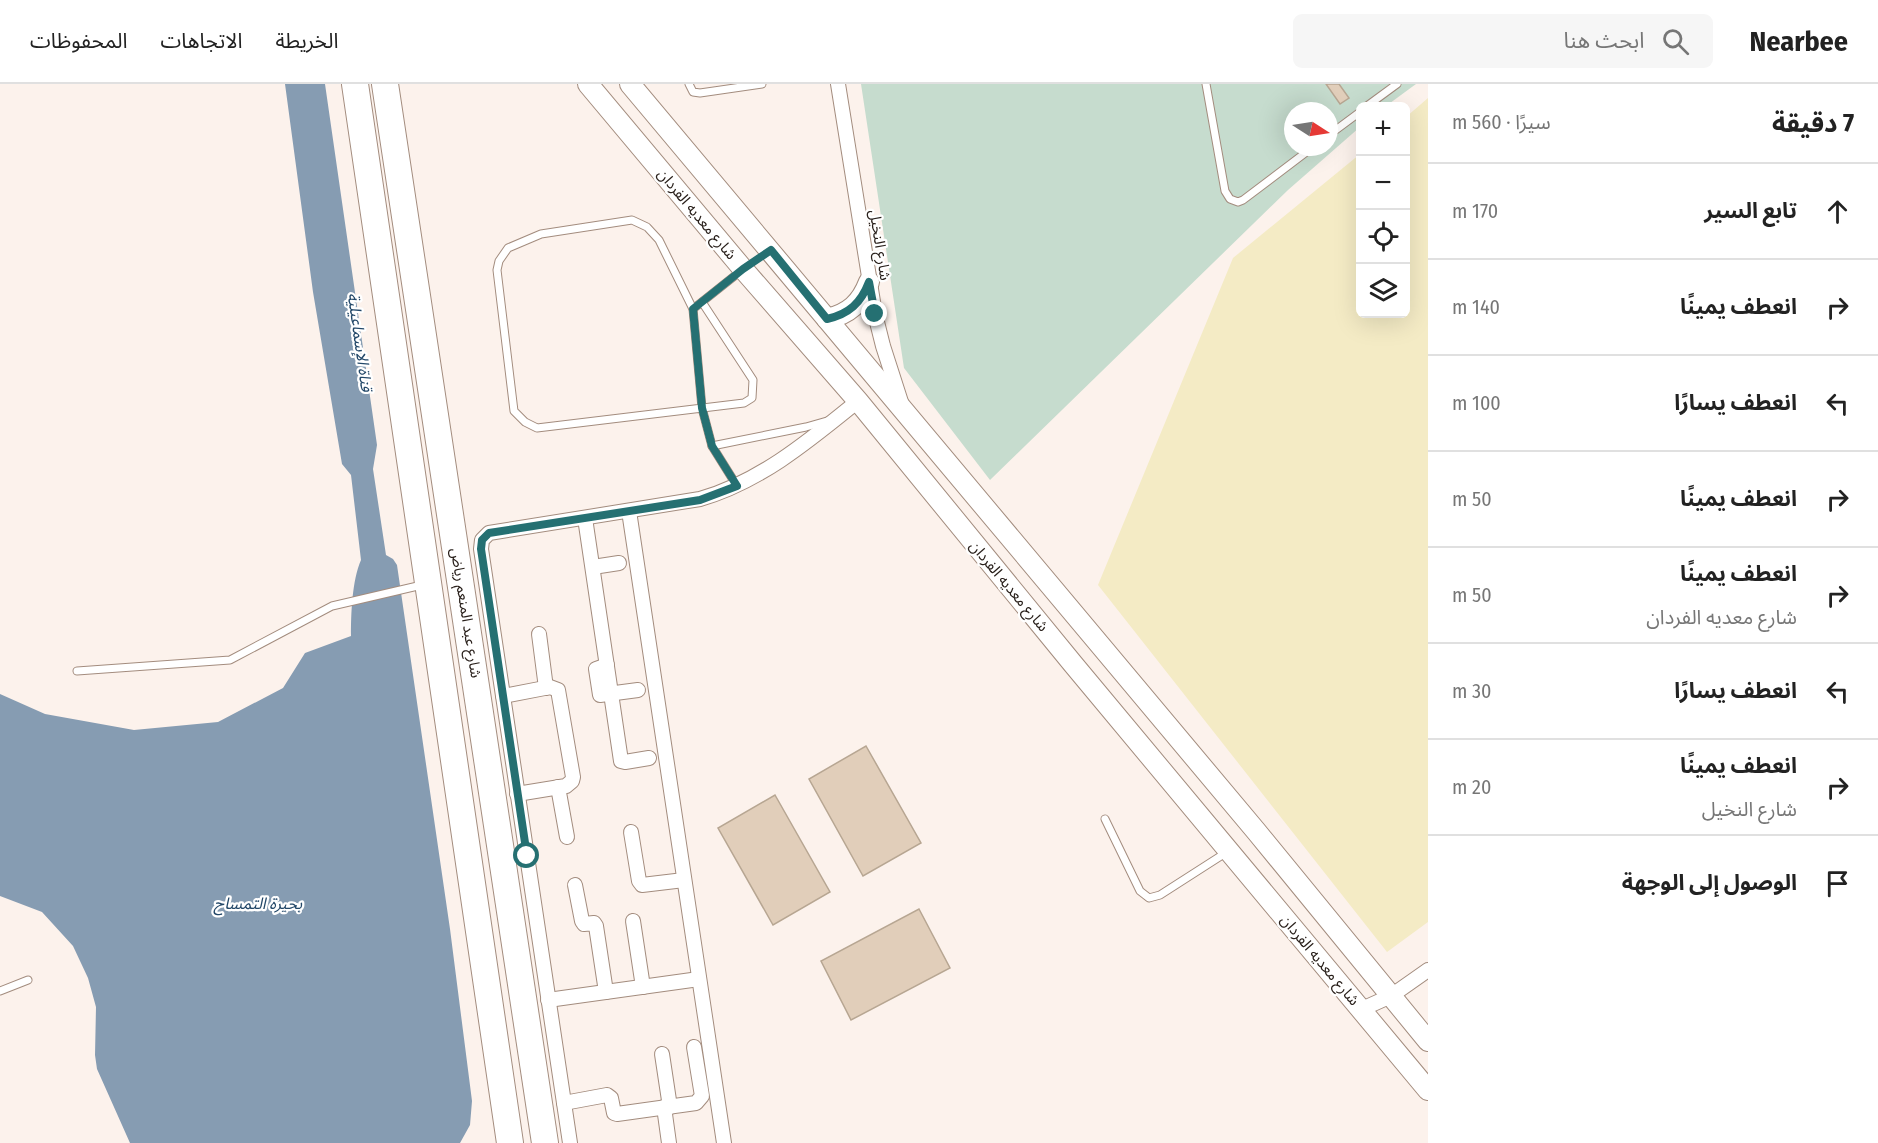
<!DOCTYPE html>
<html lang="ar">
<meta charset="utf-8">
<style>
body{margin:0;font-family:"Fira Sans Condensed","Noto Sans Arabic",sans-serif;background:#f6f6f6;color:#222;direction:rtl}
.controls{position:absolute;right:18px;top:18px;display:grid;overflow:hidden;border-radius:9px;box-shadow:0 6px 24px #0002}
.controls button{width:54px;height:54px;display:grid;place-items:center;padding:0;border:0;border-bottom:2px solid #e0e0e0;background:#fff;color:#222;font:30px sans-serif}
.compass{position:absolute;left:1284px;top:18px;width:54px;height:54px;border-radius:50%;background:#fff;box-shadow:0 6px 24px #0002;rotate:102deg}
.stop{position:absolute;width:18px;height:18px;margin:-14px;border:4px solid #257072;border-radius:50%;background:#fff}
.stop.end{background:#257072;border-color:#fff;box-shadow:0 2px 6px #0008}
.list{margin:0;padding:0;list-style:none}
h2{display:flex;justify-content:space-between;align-items:center;height:78px;margin:0;padding:0 24px;font-size:26px}
h2 small{font-size:20px;font-weight:400;color:#767676}
.list li{display:grid;grid-template-columns:39px 1fr auto;gap:18px;align-items:center;box-sizing:border-box;height:96px;padding:0 24px;border-top:2px solid #e0e0e0}
.list b{display:block;font-size:22px;white-space:nowrap}
.list p{margin:0;font-size:20px;white-space:nowrap;color:#767676}
.list em{font-size:20px;font-style:normal;color:#767676}
.icon{flex:none;width:33px;height:33px;fill:none;stroke:currentColor;stroke-width:2;stroke-linecap:round;stroke-linejoin:round}
.map{position:relative;flex:none;width:1428px;height:1059px;overflow:hidden;direction:ltr}
header{display:flex;align-items:center;gap:36px;box-sizing:border-box;height:84px;padding:0 30px;background:#fff;border-bottom:2px solid #e0e0e0}
header strong{font-size:28px}
nav{display:flex;gap:33px;margin-inline-start:auto;font-size:21px}
.search{width:420px;height:54px;background:#f6f6f6;display:flex;align-items:center;gap:15px;box-sizing:border-box;padding:0 21px;border-radius:9px;color:#767676;font-size:22px}
main{display:flex}
aside{flex:1;background:#fff}
.map>svg:first-child{display:block}
.green{fill:#c6dcce;fill-rule:evenodd}
.sand{fill:#f4ebc5}
.water{fill:#869cb2}
.building{fill:#e1ceba;stroke:#b7a692;stroke-width:1.5}
.lines{fill:none;stroke-linecap:round;stroke-linejoin:round}
.lane-casing{stroke:#a38c7e;stroke-width:9}
.street-casing{stroke:#a38c7e;stroke-width:16}
.secondary-casing{stroke:#a38c7e;stroke-width:22}
.highway-casing{stroke:#a38c7e;stroke-width:28}
.lane{stroke:#fff;stroke-width:7}
.street{stroke:#fff;stroke-width:14}
.secondary{stroke:#fff;stroke-width:20}
.highway{stroke:#fff;stroke-width:26}
.route{stroke:#257072;stroke-width:8}
.labels{text-anchor:middle;dominant-baseline:central;stroke-width:4.5;stroke-linejoin:round;paint-order:stroke}
.street-label{font-size:15px;fill:#29201b;stroke:#fff}
.water-label{font-size:16px;font-style:italic;fill:#224768;stroke:#fff}
</style>
<header>
<strong>Nearbee</strong>
<div class="search"><svg class="icon" aria-label="search" viewBox="0 0 24 24"><circle cx="10" cy="10" r="6"/><path d="M15 15l6 6"/></svg>ابحث هنا</div>
<nav><a>الخريطة</a><a>الاتجاهات</a><a>المحفوظات</a></nav>
</header>
<main>
<aside>
<h2>7 دقيقة<small>سيرًا · 560 m</small></h2>
<ul class="list">
<li><svg class="icon" aria-label="ahead" viewBox="0 0 24 24"><path d="M12 20V5M6 11l6-6 6 6"/></svg><div><b>تابع السير</b></div><em>170 m</em></li>
<li><svg class="icon" aria-label="right" viewBox="0 0 24 24"><path d="M7 20v-9h11M14 6l5 5-5 5"/></svg><div><b>انعطف يمينًا</b></div><em>140 m</em></li>
<li><svg class="icon" aria-label="left" viewBox="0 0 24 24"><path d="M17 20v-9H6M10 6l-5 5 5 5"/></svg><div><b>انعطف يسارًا</b></div><em>100 m</em></li>
<li><svg class="icon" aria-label="right" viewBox="0 0 24 24"><path d="M7 20v-9h11M14 6l5 5-5 5"/></svg><div><b>انعطف يمينًا</b></div><em>50 m</em></li>
<li><svg class="icon" aria-label="right" viewBox="0 0 24 24"><path d="M7 20v-9h11M14 6l5 5-5 5"/></svg><div><b>انعطف يمينًا</b><p>شارع معديه الفردان</p></div><em>50 m</em></li>
<li><svg class="icon" aria-label="left" viewBox="0 0 24 24"><path d="M17 20v-9H6M10 6l-5 5 5 5"/></svg><div><b>انعطف يسارًا</b></div><em>30 m</em></li>
<li><svg class="icon" aria-label="right" viewBox="0 0 24 24"><path d="M7 20v-9h11M14 6l5 5-5 5"/></svg><div><b>انعطف يمينًا</b><p>شارع النخيل</p></div><em>20 m</em></li>
<li><svg class="icon" aria-label="arrive" viewBox="0 0 24 24"><path d="M6 21V4h12l-3 4 3 4H6"/></svg><div><b>الوصول إلى الوجهة</b></div></li>
</ul>
</aside>
<div class="map">
<svg width="1428" height="1059" viewBox="0 0 1428 1059">
<rect width="100%" height="100%" fill="#fcf2ec"/>
<path class="green" d="M861,0H1416L1386,22H1360V43L1288,106L990,396L904,284ZM1293,27H1329V63H1293Z"/>
<path class="sand" d="M1428,14V838L1387,868L1098,501L1233,174L1360,70V230H1406V33Z"/>
<path class="water" d="M285,0H325L377,361L373,385L386,471L393,475L397,481L450,845L472,1017L470,1041L460,1059H130L97,985L95,971L96,923L88,894L73,862L42,828L0,812V610L45,630L134,646L218,638L283,604L305,569L351,552C351,529 352,497 361,476L351,391L342,380L313,208Z"/>
<g class="building">
<path d="M1326,0H1339L1349,14L1340,20Z"/>
<path d="M866,662L921,759L863,792L809,695Z"/>
<path d="M775,711L830,808L773,841L718,744Z"/>
<path d="M919,825L950,884L851,936L821,877Z"/>
</g>
<g class="lines">
<g class="lane-casing">
<g id="lane">
<path d="M689,0L693,8L700,9L762,0"/>
<path d="M1206,0L1225,107L1230,115L1238,118L1243,116L1313,63"/>
<path d="M1367,22L1397,0"/>
<path d="M1329,51L1360,28"/>
<path d="M702,218L753,296L752,314L744,319L537,344L525,338L514,327L497,186L499,177L508,164L541,150L632,136L647,143L659,156L693,225L702,324L712,362L737,402"/>
<path d="M693,225L742,186"/>
<path d="M712,362L806,343L827,337"/>
<path d="M77,587L230,576L332,522L422,501"/>
<path d="M1105,735L1140,807L1149,814L1160,811L1227,768"/>
<path d="M0,907L28,896"/>
</g>
</g>
<g class="street-casing">
<g id="street">
<path d="M838,0L875,230L883,262L901,318"/>
<path d="M629,427L724,1059"/>
<path d="M585,434L621,677L625,678L649,674"/>
<path d="M593,483L619,479"/>
<path d="M539,550L546,604"/>
<path d="M607,581L596,585L600,611L638,606"/>
<path d="M503,612L550,603L558,606L573,693L572,697L566,702L517,710"/>
<path d="M558,703L567,753"/>
<path d="M631,748L639,797L642,801L684,796"/>
<path d="M575,801L582,837L584,840L594,839L596,842L606,908"/>
<path d="M633,837L643,903"/>
<path d="M548,916L699,895"/>
<path d="M1362,925L1391,912L1428,886"/>
<path d="M662,970L670,1023"/>
<path d="M564,1019L607,1011L611,1014L614,1029L617,1030L696,1019L702,1012L694,963"/>
<path d="M664,1023L669,1059"/>
<path d="M570,1059L481,465L482,456L489,449L700,415C760,398 810,356 858,317"/>
</g>
</g>
<g class="secondary-casing">
<g id="secondary">
<path d="M588,0L743,185L858,317L1073,580L1428,1006"/>
<path d="M630,0L1256,747L1428,957"/>
<path d="M827,235C849,230 861,219 869,198"/>
</g>
</g>
<g class="highway-casing">
<g id="highway">
<path d="M355,0L510,1059"/>
<path d="M385,0L545,1059"/>
</g>
</g>
<use href="#lane" class="lane"/>
<use href="#street" class="street"/>
<use href="#secondary" class="secondary"/>
<use href="#highway" class="highway"/>
</g>
<g class="lines">
<path class="route" d="M527,772L481,465L482,456L489,449L700,416L737,402L712,362L702,324L693,225L743,185L771,166L827,235C849,230 861,219 869,198L875,230"/>
</g>
<g class="labels">
<g class="street-label">
<text transform="translate(697 130) rotate(50)">شارع معديه الفردان</text>
<text transform="translate(880 161) rotate(81)">شارع النخيل</text>
<text transform="translate(1009 502) rotate(50)">شارع معديه الفردان</text>
<text transform="translate(466 529) rotate(81)">شارع عبد المنعم رياض</text>
<text transform="translate(1320 876) rotate(50)">شارع معديه الفردان</text>
</g>
<g class="water-label">
<text transform="translate(360 258) rotate(82)">قناة الإسماعيلية</text>
<text x="258" y="819">بحيرة التمساح</text>
</g>
</g>
</svg>
<div class="controls">
<button>+</button>
<button>−</button>
<button><svg class="icon" aria-label="locate" viewBox="0 0 24 24"><circle cx="12" cy="12" r="6"/><path d="M12 2v4M12 18v4M2 12h4M18 12h4"/></svg></button>
<button><svg class="icon" aria-label="layers" viewBox="0 0 24 24"><path d="M12 4l9 5-9 5-9-5zM3 14l9 5 9-5"/></svg></button>
</div>
<svg class="compass" viewBox="-18 -18 36 36"><path d="M0-13l5 13h-10z" fill="#e53935"/><path d="M0 13l5-13h-10z" fill="#767676"/></svg>
<div class="stop" style="left:527px;top:772px"></div>
<div class="stop end" style="left:875px;top:230px"></div>
</div>
</main>
